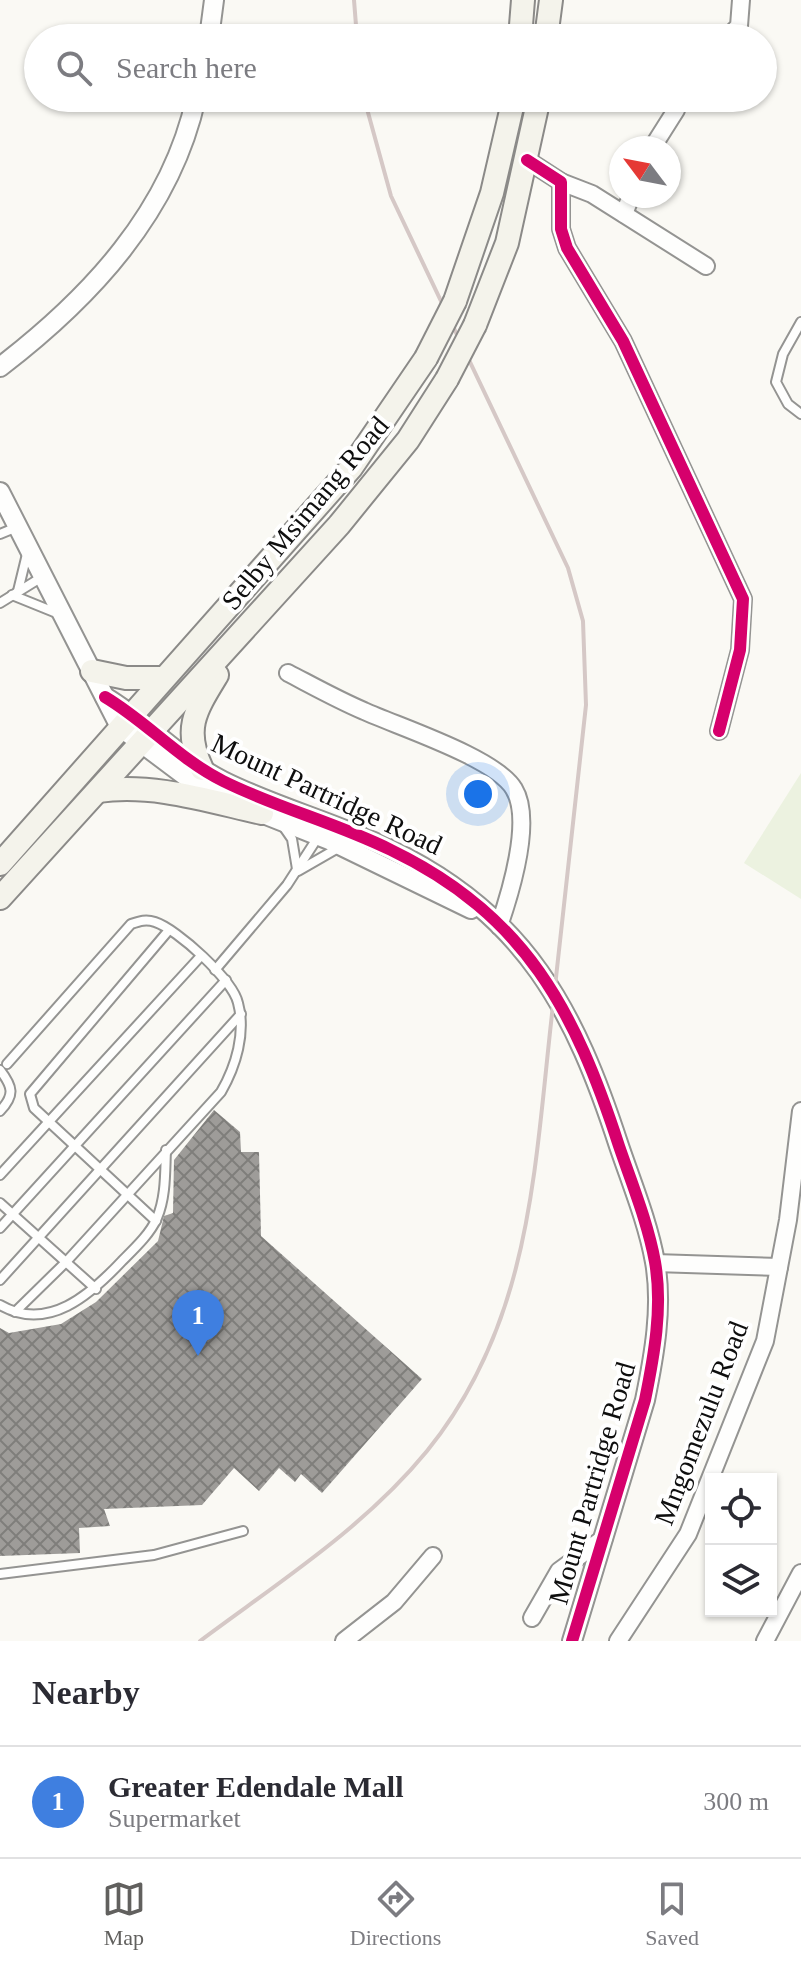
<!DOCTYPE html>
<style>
body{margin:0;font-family:"Times New Roman",serif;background:#f2f2f3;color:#2b2b33}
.controls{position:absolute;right:24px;bottom:24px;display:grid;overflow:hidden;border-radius:0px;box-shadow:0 2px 6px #0004}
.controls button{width:72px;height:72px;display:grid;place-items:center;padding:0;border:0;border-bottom:2px solid #e1e1e2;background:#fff;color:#2b2b33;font:40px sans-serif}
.compass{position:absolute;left:609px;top:136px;width:72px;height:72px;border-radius:50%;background:#fff;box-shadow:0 2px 6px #0004;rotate:302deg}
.you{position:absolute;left:478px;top:794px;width:28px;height:28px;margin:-20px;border:6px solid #fff;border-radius:50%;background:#1a73e8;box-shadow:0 0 0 12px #1a73e833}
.badge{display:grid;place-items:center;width:52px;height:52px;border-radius:50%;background:#61605e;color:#fff;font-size:26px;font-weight:700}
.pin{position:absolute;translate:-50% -66px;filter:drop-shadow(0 2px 4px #0008)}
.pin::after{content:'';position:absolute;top:42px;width:28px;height:24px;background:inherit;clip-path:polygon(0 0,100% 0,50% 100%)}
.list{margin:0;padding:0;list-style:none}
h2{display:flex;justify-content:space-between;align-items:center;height:104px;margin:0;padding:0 32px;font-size:34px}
h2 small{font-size:26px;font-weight:400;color:#7c7c81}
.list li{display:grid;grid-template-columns:52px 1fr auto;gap:24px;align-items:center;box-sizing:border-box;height:112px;padding:0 32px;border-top:2px solid #e1e1e2}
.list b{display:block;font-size:30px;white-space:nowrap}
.list p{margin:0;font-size:26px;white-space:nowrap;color:#7c7c81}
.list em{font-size:26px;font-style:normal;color:#7c7c81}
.icon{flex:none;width:44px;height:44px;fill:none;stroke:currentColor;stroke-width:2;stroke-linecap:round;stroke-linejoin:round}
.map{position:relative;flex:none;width:801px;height:1641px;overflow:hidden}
.search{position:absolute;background:#fff;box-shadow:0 2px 6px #0004;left:24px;right:24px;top:24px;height:88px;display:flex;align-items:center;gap:20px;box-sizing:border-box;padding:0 28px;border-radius:44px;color:#7c7c81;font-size:30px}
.sheet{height:216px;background:#fff}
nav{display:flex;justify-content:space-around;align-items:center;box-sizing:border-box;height:112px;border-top:2px solid #e1e1e2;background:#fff;font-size:22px;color:#7c7c81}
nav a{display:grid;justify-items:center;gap:4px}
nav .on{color:#61605e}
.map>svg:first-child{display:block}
.pitch{fill:#ecf2e0}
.building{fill:url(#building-cross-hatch)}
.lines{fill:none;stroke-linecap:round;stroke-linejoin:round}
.service-casing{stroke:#949492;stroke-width:12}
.minor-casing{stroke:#949492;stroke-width:20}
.tertiary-casing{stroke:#949492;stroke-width:22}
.secondary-casing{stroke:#8b8a88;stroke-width:26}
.service{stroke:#fefefd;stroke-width:8}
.minor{stroke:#fefefd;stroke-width:16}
.tertiary{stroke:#fefefd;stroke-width:18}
.secondary{stroke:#f4f3eb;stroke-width:22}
.rail{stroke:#d5c8c6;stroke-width:4}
.secondary-bridge-casing{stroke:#8b8a88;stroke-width:26;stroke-linecap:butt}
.secondary-bridge{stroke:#f4f3eb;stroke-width:22}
.cycleway-casing{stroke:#fff;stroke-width:17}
.cycleway{stroke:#d6006c;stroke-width:12}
.labels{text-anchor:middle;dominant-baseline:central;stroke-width:8;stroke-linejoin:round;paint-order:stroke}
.street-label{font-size:28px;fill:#0e0e0e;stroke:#fff}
</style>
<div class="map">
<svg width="801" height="1641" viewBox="0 0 801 1641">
<defs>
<pattern id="building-cross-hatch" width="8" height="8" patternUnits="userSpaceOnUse" patternTransform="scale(2)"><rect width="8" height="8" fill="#9e9c99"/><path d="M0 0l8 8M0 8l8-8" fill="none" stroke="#7f7e7b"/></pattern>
</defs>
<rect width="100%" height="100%" fill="#faf9f4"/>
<path class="pitch" d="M801,773V899L744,863Z"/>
<path class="building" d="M214,1110L240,1132L241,1152H259L261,1236L422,1379L322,1493L301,1474L295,1482L279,1468L259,1491L234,1468L202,1505L104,1509L110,1526L79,1528L80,1553L0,1556V1328L9,1333L61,1324L96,1302L158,1241L164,1216L173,1213L174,1160Z"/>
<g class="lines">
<g class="service-casing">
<g id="service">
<path d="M801,322L783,354L776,382L788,404L801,414"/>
<path d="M0,534L17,527"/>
<path d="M18,591L27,554"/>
<path d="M12,595L59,614"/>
<path d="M0,603L42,577"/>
<path d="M283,826L292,839L297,869"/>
<path d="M298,871L338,848"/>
<path d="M215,970L287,885L318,837"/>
<path d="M7,1064L131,924C140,921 146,919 155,922C177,929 233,980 238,1003C246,1033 236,1066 221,1092L66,1262L15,1312"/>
<path d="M0,1070C13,1087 15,1095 0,1111"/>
<path d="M0,1175L200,957"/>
<path d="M0,1203L96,1289"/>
<path d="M156,1221L34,1108L30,1094L169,930"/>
<path d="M0,1228L226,980"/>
<path d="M0,1280L241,1014"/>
<path d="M0,1305C48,1333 91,1294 122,1261C135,1248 150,1234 157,1218C166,1197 165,1172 166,1150"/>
<path d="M0,1574L154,1555L243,1531"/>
</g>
</g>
<g class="minor-casing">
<g id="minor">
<path d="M727,38L739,26L741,0"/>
<path d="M652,148L676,110L677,98"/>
<path d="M527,160L561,182V229L567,248L623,341L743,599L740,650L719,731"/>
<path d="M561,182L592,194L706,266"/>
<path d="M624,214L631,196"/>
<path d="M288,673C313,686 338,700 364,711C399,727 496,758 514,789C533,820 510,894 499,926"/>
<path d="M655,1263L779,1267"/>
<path d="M532,1618L559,1571L604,1538"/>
<path d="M344,1641L394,1602L433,1556"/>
<path d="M618,1641L688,1534L765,1341L788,1220L801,1111"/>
<path d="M765,1641L801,1573"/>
</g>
</g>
<g class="tertiary-casing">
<g id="tertiary">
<path d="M209,38L214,0"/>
<path d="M0,367C90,298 171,212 196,98"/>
<path d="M0,492L120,727L192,781L227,799"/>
<path d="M105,697C147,722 179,759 223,781C277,808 337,823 391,850C526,915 575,1011 619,1146C632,1184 648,1223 655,1262C663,1307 654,1356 645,1400L572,1641"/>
<path d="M251,809L329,840L471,909"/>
</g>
</g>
<g class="secondary-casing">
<g id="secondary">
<path d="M520,38L523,0"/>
<path d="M546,38L551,0"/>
<path d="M455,301L492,193L514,98"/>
<path d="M475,325L507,243L539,98"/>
<path d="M92,671L126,678H164"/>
<path d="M202,769C183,729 195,711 217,675"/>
<path d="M98,791C154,783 208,801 262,813"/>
<path d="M0,864L351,468L426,358"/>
<path d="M0,898L339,525L408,440L447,379"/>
</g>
</g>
<use href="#service" class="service"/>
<use href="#minor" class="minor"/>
<use href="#tertiary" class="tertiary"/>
<use href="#secondary" class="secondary"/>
<g class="rail">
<path d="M354,0L357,38"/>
<path d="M200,1641C279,1582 364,1528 427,1451C529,1325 534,1177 551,1023C563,917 575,811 586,705L583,621L568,568L391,196L364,98"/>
</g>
<g class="secondary-bridge-casing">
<g id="secondary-bridge">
<path d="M426,358L455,301"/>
<path d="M447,379L475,325"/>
</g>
</g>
<use href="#secondary-bridge" class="secondary-bridge"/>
<g class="cycleway-casing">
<g id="cycleway">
<path d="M527,160L561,182V229L567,248L623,341L743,599L740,650L719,731"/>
<path d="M105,697C147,722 179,759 223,781C277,808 337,823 391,850C526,915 575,1011 619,1146C632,1184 648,1223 655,1262C663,1307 654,1356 645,1400L572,1641"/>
</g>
</g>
<use href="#cycleway" class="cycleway"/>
</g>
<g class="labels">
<g class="street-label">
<text transform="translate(305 513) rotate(-50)">Selby Msimang Road</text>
<text transform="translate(327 794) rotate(25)">Mount Partridge Road</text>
<text transform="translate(701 1423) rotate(-69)">Mngomezulu Road</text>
<text transform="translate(592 1483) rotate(-74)">Mount Partridge Road</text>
</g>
</g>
</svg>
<div class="controls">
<button><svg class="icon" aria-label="locate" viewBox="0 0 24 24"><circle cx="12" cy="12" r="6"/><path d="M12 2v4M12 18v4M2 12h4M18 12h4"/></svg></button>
<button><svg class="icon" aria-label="layers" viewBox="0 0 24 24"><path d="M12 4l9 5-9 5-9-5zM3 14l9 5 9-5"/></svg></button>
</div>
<svg class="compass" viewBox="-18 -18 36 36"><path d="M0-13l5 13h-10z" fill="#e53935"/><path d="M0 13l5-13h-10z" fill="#7c7c81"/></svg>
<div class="you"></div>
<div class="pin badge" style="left:198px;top:1356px;background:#3f7fe0">1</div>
<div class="search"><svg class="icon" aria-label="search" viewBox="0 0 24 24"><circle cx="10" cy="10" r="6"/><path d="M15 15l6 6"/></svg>Search here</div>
</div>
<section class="sheet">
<h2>Nearby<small></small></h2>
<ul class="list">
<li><span class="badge" style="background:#3f7fe0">1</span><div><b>Greater Edendale Mall</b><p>Supermarket</p></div><em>300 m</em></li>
</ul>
</section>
<nav>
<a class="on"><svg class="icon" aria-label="map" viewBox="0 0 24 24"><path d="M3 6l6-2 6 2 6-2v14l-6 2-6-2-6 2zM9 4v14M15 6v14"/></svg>Map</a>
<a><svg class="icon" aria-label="directions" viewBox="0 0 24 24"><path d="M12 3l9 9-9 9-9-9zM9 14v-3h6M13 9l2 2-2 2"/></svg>Directions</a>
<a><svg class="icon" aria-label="saved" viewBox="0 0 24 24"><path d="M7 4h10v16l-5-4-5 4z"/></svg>Saved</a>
</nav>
